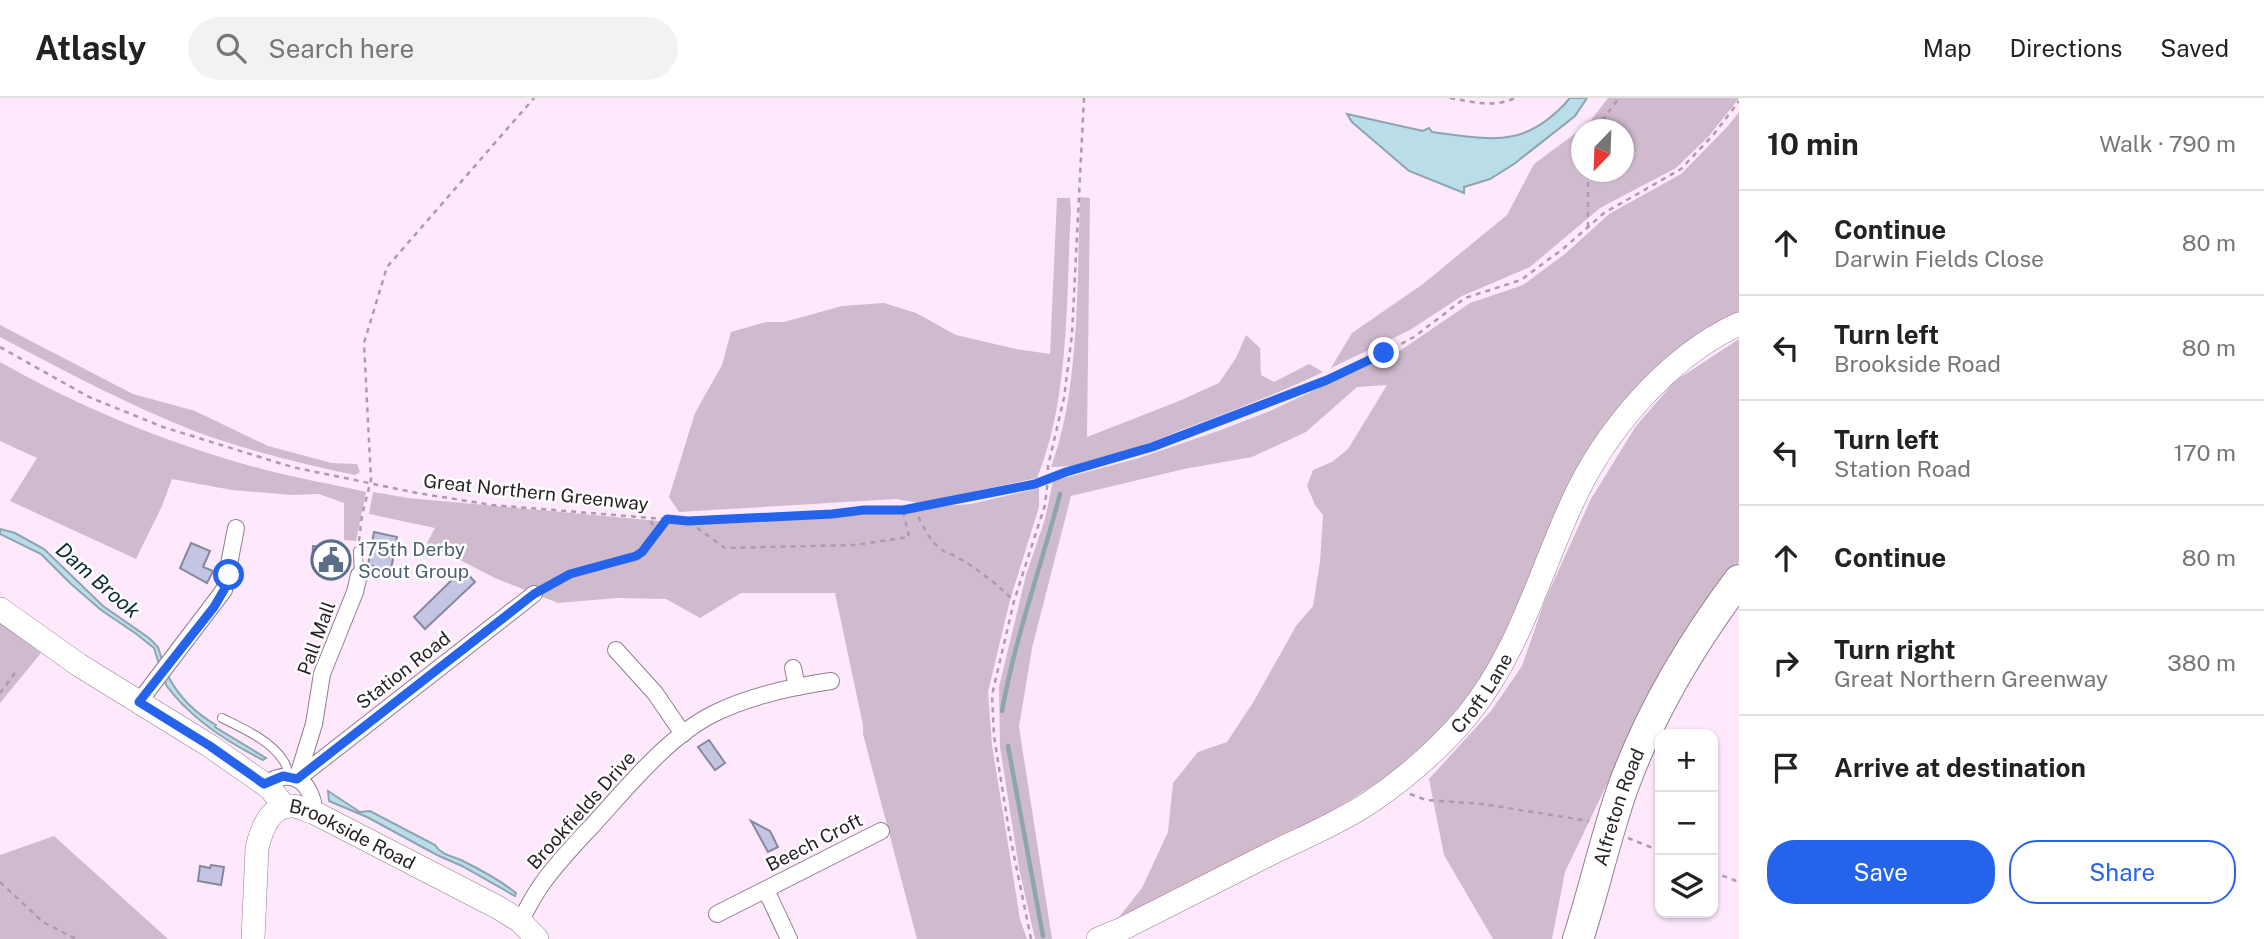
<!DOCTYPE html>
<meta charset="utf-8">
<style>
body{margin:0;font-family:"Public Sans",sans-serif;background:#f2f2f2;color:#222}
.controls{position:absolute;right:21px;bottom:21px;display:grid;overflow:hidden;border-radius:14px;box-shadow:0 2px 5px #0004}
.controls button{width:63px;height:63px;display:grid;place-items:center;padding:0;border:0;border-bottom:2px solid #e0e0e0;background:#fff;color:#222;font:35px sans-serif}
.compass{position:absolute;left:1571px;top:21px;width:63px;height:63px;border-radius:50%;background:#fff;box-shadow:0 2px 5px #0004;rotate:203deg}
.stop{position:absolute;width:21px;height:21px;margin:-16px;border:5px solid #2563eb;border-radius:50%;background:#fff}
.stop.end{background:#2563eb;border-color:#fff;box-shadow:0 2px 7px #0008}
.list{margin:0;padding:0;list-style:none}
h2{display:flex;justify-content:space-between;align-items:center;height:91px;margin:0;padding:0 28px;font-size:30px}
h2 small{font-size:23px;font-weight:400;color:#767676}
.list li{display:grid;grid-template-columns:46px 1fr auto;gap:21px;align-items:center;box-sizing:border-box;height:105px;padding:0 28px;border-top:2px solid #e0e0e0}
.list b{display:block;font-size:26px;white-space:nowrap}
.list p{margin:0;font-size:23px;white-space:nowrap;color:#767676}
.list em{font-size:23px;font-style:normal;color:#767676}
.actions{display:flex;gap:14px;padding:21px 28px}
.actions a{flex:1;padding:16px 0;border:2px solid #2563eb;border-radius:28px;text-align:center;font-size:24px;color:#2563eb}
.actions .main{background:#2563eb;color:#fff}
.icon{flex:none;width:38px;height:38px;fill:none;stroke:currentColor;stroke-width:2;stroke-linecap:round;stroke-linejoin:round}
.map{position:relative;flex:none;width:1739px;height:841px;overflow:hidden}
header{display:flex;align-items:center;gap:42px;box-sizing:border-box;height:98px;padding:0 35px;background:#fff;border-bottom:2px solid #e0e0e0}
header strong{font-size:33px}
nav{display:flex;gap:38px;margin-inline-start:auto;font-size:24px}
.search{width:490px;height:63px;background:#f2f2f2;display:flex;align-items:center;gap:18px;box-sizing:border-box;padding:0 24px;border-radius:38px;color:#767676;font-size:26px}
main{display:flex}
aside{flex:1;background:#fff}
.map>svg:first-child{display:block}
.green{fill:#d0bbce;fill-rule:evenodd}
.water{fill:#baddea;stroke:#8ea4af;stroke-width:2}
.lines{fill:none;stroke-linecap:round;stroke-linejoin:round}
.stream{stroke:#8ea4af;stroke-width:4.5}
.building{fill:#c4c5e3;stroke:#87889f;stroke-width:2}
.lane-casing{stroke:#917e8f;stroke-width:10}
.street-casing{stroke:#917e8f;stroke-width:18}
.secondary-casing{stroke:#917e8f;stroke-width:24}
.highway-casing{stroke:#917e8f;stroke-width:32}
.path{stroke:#ac9baa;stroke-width:2.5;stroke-dasharray:5 5;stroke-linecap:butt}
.lane{stroke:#fff;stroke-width:8}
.street{stroke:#fff;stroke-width:16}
.secondary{stroke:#fff;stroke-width:23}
.highway{stroke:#fff;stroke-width:30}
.route{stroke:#2563eb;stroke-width:9}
.labels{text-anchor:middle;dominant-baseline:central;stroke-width:5;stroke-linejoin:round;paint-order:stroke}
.street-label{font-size:19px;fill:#261f26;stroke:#fff}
.service-label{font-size:19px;fill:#4e5e75;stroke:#fff;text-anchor:start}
.water-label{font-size:21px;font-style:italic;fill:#0c2e38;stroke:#fff}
</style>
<header>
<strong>Atlasly</strong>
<div class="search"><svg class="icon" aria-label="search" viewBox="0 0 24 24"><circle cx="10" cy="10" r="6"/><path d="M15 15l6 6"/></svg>Search here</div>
<nav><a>Map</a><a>Directions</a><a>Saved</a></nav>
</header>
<main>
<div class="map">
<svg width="1739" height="841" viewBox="0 0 1739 841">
<rect width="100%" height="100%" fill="#fee8fb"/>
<g class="green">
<path d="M1608,0H1739L1709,38L1676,70L1600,110L1530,169L1462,198L1410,232L1331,270L1352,235L1423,186L1507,117L1534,66L1588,26ZM1582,32H1624V74H1582Z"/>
<path d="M1739,14V217L1643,285L1515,531L1459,616L1400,670L1350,702L1288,738L1119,819L1142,790L1168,734L1173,685L1198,654L1227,644L1254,603L1296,528L1313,508L1320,464L1323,417L1315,407L1307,388L1313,372L1332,364L1348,351L1387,287L1357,289L1306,334L1252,359L1184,371L1071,398L1032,550L1019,629L1052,841H1035L1019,770L1000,649L999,589L1026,477L1045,421L1053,383L1139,360L1221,332L1270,313L1401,252L1470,205L1523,187L1566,155L1609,116L1681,76L1728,28Z"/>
<path d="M1080,99L1090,100L1087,339L1179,303L1219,285L1236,260L1246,237L1260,250L1261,277L1274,284L1309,266L1323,274C1279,295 1235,312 1189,329C1146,346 1099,369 1051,369C1080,292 1077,182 1080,99Z"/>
<path d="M1057,100H1070L1071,112C1066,197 1070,301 1037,380L919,405L896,401L679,414L669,399L695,315L722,267L731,234L766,224H784L842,208L884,205L916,215L956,237L1016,251L1050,256Z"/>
<path d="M0,227L133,296L195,313L268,348L332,365L357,366L360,374L355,377C302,366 246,352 194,333C128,307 63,272 0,239Z"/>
<path d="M1739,241V464L1704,511L1629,640L1565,774L1552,841H1493L1444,757L1429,681L1491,613L1522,568L1545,502L1591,401L1636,328L1675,283Z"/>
<path d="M0,264C81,310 171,347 262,371C296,380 331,386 366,394L356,443L344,442V405L319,396L292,397L232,392L172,381L162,408L136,461L10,403L37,360L0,343Z"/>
<path d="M1039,390V409L1010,502L988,594L992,647L1020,821L1027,841H917L863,636V627L835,495H741L700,520L666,501L617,500L558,505L495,480L427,445L435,430L369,416L373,394L408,400L670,424L770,422L971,406Z"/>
<path d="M0,525L41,555L0,605Z"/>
<path d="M54,738L168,841H0V757Z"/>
</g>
<g class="water">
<path d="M1570,0H1587L1575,18L1514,66L1490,81L1464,89V95L1409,73L1352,24L1347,16L1423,33L1429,30L1432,34C1493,42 1526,51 1570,0Z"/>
<path d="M0,431L15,435L44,451L103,508L149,540L158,549L163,565L160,569L154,550L135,535L101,512L70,485L41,456L0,436Z"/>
<path d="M168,578C179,599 195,615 216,627L215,629L266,660L263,662C227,644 190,620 166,587L165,583Z"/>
<path d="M328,693L360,714L370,713L435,747C441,757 453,758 463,763C481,772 500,782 516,795L515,798L462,768L437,757L367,719L329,703Z"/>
</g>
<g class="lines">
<g class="stream">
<path d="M1002,613C1015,540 1041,469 1060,396"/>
<path d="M1008,648L1043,838"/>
</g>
</g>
<g class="building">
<path d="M374,434L397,439L391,472L368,467Z"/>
<path d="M191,445L210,453L203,469L213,473L207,485L180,470Z"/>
<path d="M313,448L329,449V453H332L333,456L349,457V468L312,466Z"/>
<path d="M463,471L475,484L425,531L414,519Z"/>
<path d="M709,642L725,665L715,672L698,649Z"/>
<path d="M751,723L770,733L778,749L768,754Z"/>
<path d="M211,767L224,769L221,787L198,783L200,768L210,770Z"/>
</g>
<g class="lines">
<g class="lane-casing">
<g id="lane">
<path d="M358,453L359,477"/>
<path d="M222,620C242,630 270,642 283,662C286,666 288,673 289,678"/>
</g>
</g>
<g class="street-casing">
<g id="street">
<path d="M616,552L655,595L683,636"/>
<path d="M793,570L797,589"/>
<path d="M139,604L224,492L236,430"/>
<path d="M297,681L534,496"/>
<path d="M297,681L314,626L322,576L355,494L359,477"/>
<path d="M264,686C294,669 311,683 315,715"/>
<path d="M766,792L789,841"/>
<path d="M717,816L881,733"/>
<path d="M520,823C527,811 534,797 542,786C556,766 574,747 591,729C626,691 666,640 713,616C749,598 790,589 831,583"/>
</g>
</g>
<g class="secondary-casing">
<g id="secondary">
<path d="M0,511L79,567L210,648L270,690L280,703L282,710"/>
<path id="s1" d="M253,841L257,750C261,733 270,707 292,708C299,708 308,713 315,715L499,810L520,823L537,841"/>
<path id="s2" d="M1098,841L1122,831C1169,807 1217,783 1264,759C1300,741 1339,725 1372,703C1407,679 1440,650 1467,618C1519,554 1538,479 1572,405C1604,334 1667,259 1739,226"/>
</g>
</g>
<g class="highway-casing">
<g id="highway">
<path id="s3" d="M1578,841C1594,792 1605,741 1622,692C1649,617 1691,546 1739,482"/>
</g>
</g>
<g class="path">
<path d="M1450,0C1473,4 1493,10 1515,0"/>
<path d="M1599,32L1602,23L1619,0"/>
<path d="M1588,129V74"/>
<path d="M0,249L89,299L163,329L292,369L417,395L492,407L688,423L832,416L864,412H903L1035,386L1066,374L1152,349L1327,282L1384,255L1414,239L1465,200L1521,182L1564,150L1604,115L1681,71L1714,36L1739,3"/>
<path d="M914,410C921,424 929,443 942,452C946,455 952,456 957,459C978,471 997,486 1014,503"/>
<path d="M651,423L657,436"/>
<path d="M689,424L725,450L855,447L909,439L903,412"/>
<path d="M359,443L362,417L371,382L364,245L387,169L534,0"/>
<path d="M547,489L570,476L636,458L642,454L667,421"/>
<path d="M0,595L15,575"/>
<path d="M1410,696L1426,702L1483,706L1589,723"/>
<path d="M1628,740L1660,753"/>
<path d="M1713,774L1739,784"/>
<path d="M0,784L43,824L76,841"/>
<path d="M1031,841L1009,733L994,638L992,597L1014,503L1045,407L1048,381V368L1064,300L1072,236L1084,0"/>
</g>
<use href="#lane" class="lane"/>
<use href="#street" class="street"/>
<use href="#secondary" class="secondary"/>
<use href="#highway" class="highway"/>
</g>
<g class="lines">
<path class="route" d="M229,477L224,492L214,509L139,604L210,648L264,686L283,678L297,681L534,496L570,476L636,458L642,454L667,421L688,423L832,416L864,412H903L1035,386L1066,374L1152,349L1327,282L1384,255"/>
</g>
<defs>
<g id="civic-ring" transform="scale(2.0125)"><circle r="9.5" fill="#fff" stroke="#5c6f8a" stroke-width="1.5"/><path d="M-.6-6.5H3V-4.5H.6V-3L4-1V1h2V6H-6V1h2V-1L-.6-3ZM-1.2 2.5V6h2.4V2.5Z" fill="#5c6f8a"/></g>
</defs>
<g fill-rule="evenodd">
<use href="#civic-ring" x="331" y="462"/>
</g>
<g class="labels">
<g class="street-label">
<text transform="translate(536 394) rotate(6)">Great Northern Greenway</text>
<text transform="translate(316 540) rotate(-70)">Pall Mall</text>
<text transform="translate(403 572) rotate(-38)">Station Road</text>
<text stroke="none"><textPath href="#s2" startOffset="462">Croft Lane</textPath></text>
<text stroke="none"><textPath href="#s3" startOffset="138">Alfreton Road</textPath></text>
<text transform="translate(581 712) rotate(-48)">Brookfields Drive</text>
<text stroke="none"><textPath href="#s1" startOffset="217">Brookside Road</textPath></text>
<text transform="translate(814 744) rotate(-27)">Beech Croft</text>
</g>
<g class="service-label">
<text x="358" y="451">175th Derby<tspan x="358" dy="22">Scout Group</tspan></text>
</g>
<g class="water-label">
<text transform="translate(98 482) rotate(41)">Dam Brook</text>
</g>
</g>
</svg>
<div class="controls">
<button>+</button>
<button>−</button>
<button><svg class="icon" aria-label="layers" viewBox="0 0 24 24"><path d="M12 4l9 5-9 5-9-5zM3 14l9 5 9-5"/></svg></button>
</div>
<svg class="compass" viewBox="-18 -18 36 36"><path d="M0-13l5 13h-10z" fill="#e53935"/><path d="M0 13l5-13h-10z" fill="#767676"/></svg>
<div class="stop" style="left:229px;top:477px"></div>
<div class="stop end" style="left:1384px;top:255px"></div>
</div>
<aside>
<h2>10 min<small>Walk · 790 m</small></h2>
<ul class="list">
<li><svg class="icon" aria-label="ahead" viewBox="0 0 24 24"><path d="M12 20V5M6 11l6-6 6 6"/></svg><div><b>Continue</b><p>Darwin Fields Close</p></div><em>80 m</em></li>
<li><svg class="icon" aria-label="left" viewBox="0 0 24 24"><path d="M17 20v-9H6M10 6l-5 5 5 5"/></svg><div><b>Turn left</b><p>Brookside Road</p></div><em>80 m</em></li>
<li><svg class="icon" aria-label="left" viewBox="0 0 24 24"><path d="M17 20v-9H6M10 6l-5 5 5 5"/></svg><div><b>Turn left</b><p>Station Road</p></div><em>170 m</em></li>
<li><svg class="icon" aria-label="ahead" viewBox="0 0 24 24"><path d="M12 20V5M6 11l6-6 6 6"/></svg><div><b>Continue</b></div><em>80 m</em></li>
<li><svg class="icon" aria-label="right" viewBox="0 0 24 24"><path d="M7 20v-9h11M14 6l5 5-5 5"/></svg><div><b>Turn right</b><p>Great Northern Greenway</p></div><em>380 m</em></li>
<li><svg class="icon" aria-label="arrive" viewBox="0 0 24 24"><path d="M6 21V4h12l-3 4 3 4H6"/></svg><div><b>Arrive at destination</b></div></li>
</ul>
<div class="actions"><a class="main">Save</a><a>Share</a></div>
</aside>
</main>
